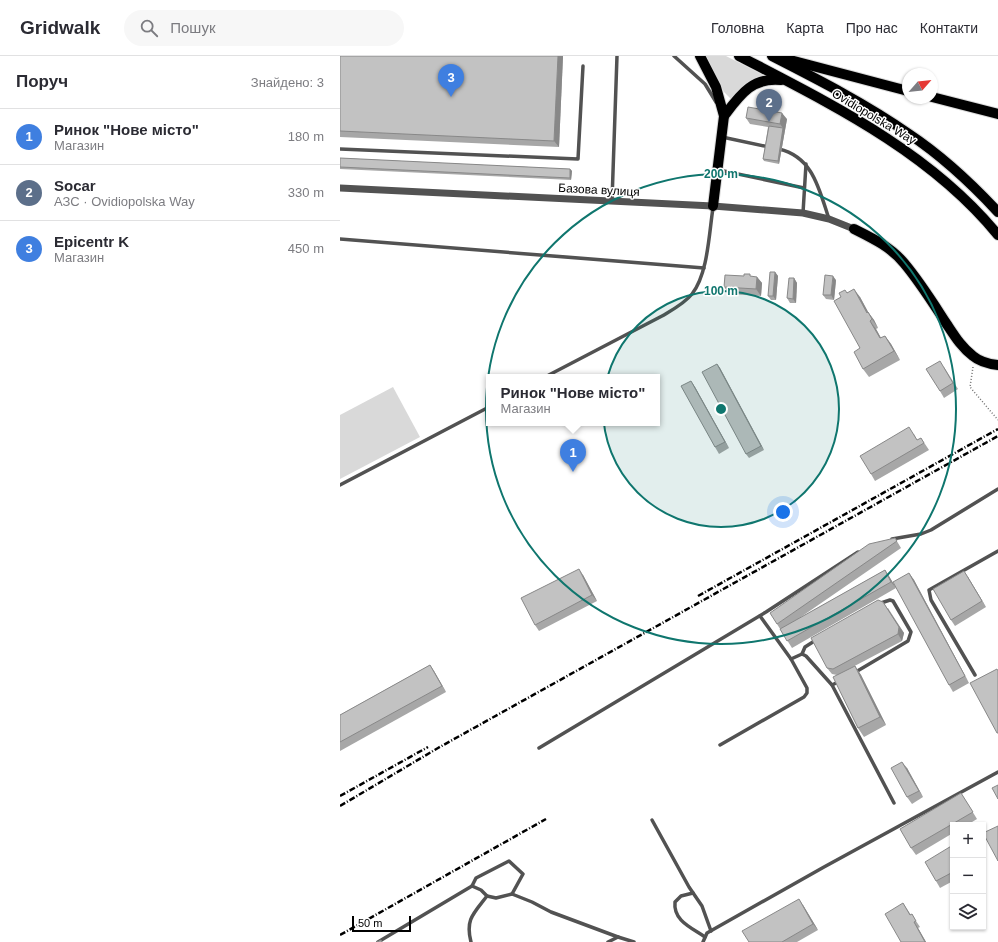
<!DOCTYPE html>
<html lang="uk">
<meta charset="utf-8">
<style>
body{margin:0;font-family:Arial,sans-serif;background:#f7f7f7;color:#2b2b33}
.controls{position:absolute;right:12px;bottom:12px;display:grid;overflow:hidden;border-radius:0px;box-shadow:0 1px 3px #0004}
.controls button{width:36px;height:36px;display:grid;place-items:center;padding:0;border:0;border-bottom:1px solid #e1e1e2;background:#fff;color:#2b2b33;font:20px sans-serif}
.compass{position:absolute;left:562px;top:12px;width:36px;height:36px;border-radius:50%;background:#fff;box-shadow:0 1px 3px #0004;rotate:62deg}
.scale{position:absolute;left:12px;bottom:10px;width:59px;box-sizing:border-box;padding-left:4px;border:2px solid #000;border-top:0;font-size:11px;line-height:14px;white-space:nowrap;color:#000;-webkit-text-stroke:3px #fff;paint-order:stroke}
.you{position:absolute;left:443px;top:456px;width:14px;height:14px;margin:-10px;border:3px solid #fff;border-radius:50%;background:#1a73e8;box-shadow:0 0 0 6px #1a73e833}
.badge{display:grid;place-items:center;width:26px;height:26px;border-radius:50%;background:#d93025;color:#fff;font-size:13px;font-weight:700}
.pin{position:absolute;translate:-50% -33px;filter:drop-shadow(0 1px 2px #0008)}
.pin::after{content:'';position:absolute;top:21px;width:14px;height:12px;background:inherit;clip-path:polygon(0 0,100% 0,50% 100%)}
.popup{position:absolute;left:146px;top:318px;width:174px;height:52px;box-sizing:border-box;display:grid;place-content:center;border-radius:0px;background:#fff;filter:drop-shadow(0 1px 3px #0005);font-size:13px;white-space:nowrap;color:#7c7c81}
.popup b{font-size:15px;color:#2b2b33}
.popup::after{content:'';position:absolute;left:50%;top:100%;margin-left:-8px;border:8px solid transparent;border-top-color:#fff}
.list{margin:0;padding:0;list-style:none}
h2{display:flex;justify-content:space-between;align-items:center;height:52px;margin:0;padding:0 16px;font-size:17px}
h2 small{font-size:13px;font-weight:400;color:#7c7c81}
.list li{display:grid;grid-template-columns:26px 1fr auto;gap:12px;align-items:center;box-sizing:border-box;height:56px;padding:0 16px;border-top:1px solid #e1e1e2}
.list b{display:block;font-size:15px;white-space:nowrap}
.list p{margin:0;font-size:13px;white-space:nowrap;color:#7c7c81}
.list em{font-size:13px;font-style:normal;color:#7c7c81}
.icon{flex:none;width:22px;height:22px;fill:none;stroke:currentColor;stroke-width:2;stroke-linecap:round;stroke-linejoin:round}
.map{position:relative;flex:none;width:658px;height:886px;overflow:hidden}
header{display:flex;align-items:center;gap:24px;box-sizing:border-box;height:56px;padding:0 20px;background:#fff;border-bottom:1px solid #e1e1e2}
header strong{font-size:19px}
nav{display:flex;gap:22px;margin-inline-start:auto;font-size:14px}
.search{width:280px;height:36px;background:#f7f7f7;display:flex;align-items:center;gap:10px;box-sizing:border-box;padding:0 14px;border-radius:22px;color:#7c7c81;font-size:15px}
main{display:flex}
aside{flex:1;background:#fff}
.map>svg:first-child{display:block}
.green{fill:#d9d9d9}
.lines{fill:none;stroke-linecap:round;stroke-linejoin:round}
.primary-casing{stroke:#dbdbdb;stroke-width:12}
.path{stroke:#747474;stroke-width:1.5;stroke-dasharray:1 2;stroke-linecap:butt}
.lane{stroke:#525252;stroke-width:3.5}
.street{stroke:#525252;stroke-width:7}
.primary{stroke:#000;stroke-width:10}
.rail{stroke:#000;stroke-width:2.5;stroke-dasharray:6 2 1 2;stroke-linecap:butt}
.wall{fill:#a7a7a7}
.shaded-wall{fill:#888}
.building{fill:#c2c2c2;stroke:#888}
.ring{fill:none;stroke:#0f766e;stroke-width:2}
.labels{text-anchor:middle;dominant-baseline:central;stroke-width:3;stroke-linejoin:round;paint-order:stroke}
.street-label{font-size:12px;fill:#000;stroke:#fff}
.centre{fill:#0f766e;stroke:#fff;stroke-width:2}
.ring-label{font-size:12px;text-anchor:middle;font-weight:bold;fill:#0f766e;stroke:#fff;stroke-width:3;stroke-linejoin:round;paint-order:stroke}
</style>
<header>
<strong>Gridwalk</strong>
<div class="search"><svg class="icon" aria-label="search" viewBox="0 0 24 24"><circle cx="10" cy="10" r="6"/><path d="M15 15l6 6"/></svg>Пошук</div>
<nav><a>Головна</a><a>Карта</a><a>Про нас</a><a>Контакти</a></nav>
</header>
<main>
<aside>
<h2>Поруч<small>Знайдено: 3</small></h2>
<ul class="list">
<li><span class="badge" style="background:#3f7fe0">1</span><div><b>Ринок &quot;Нове місто&quot;</b><p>Магазин</p></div><em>180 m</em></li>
<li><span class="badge" style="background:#5c6f8a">2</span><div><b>Socar</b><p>АЗС · Ovidiopolska Way</p></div><em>330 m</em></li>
<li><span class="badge" style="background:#3f7fe0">3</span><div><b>Epicentr K</b><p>Магазин</p></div><em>450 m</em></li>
</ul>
</aside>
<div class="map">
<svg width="658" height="886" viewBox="0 0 658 886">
<rect width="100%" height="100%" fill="#fff"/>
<g class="green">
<path d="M365,0H386L427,21L395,41L391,43L384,36Z"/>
<path d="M53,331L80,381L0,423V359Z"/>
</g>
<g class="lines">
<g class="primary-casing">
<g id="primary">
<path d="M360,0L376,31L384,60L373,150"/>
<path d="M399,0C493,49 590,96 658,179"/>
<path d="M432,0C479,24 526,48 569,78C602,100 631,127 658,156"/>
<path d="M446,3L568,35"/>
<path d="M592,41L658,58"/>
<path d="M384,60C400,39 412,21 441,24"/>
<path d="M514,173C532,182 551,191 564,207C580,226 593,247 606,267C614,279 621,291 633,300C640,306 649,308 658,309"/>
</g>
</g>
<path class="path" d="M633,311L630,331L658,364"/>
<g class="lane">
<path d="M334,0L365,28L376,46"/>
<path d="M382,81L429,91"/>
<path d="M0,93L238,103L243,10"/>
<path d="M439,93C473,101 479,133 489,163"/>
<path d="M379,114L464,132"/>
<path d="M272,145L277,0"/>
<path d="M463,157L466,108"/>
<path d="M0,183L364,212"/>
<path d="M205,321L322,260C332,254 344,248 352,238C368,218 369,177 373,152"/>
<path d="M0,429L149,351"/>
<path d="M552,483L581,478L591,474L658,433"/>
<path d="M462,598L465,591L476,584"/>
<path d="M451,603L462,598L466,600L492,629L554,747"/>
<path d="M514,617L568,585L571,576L553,545L550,544L541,547"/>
<path d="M635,619L591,544L589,534L658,495"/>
<path d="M492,629L500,625"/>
<path d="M380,689L464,641L467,637V632L451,603L420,560"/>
<path d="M199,692L426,556L518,496"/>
<path d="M312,764L349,831L362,850L371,875"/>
<path d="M132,830L141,834L147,840L156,842L172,838"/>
<path d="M353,837L341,840L335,846C333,865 352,872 365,881"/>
<path d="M278,881L294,886"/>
<path d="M38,886L132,830L136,822L169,805L183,818L172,838L192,846L211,856L278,881L268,886"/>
<path d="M131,886C125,863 134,857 147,840"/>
<path d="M363,886L367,877L484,811L658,716"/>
</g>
<path class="street" d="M0,132L373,150L463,157L489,163L514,173"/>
<use href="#primary" class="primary"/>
<g class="rail">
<path d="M358,540L658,373"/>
<path d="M0,740L88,691"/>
<path d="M0,750L98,692L658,380"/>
<path d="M0,879L206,763"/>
</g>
</g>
<g class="wall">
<path d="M0,0H223L219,91L0,81Z"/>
<path d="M406,62L447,63L439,108L424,105L423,103L428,71L410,68Z"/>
<path d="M0,102L230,113L232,115L231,124L0,113Z"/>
<path d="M435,216L438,220L436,244H431L428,240Z"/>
<path d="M404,220L417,221L422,227L421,240L389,238L384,231Z"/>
<path d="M454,222L457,227L456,247H450L447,242Z"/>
<path d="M496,224L494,244L486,243L483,239Z"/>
<path d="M507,236L520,241L528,256L534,264L538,272L536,273L541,282L545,280L551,288L560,304L529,321L523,313L520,292L501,241Z"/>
<path d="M377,308L380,312L424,394L409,402L406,398Z"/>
<path d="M604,311L618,333L604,342L600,335Z"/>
<path d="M351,325L355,331L389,392L379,398L375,391Z"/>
<path d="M574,378L577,384L581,382L589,394L535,425L531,418Z"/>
<path d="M555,482L561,492L458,563L545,514L556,532L452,592L437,568Z"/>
<path d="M569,517L574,524L629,627L613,636L609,629Z"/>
<path d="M243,519L257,545L199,575L195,569Z"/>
<path d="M628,521L646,551L615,570L611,564Z"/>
<path d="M548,552L564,577L562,585L507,614L515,610L521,619L546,669L524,681L518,672L497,619L492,618L487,612Z"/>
<path d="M90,609L94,615L106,636L0,695V659Z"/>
<path d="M567,712L583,741L572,748L567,741Z"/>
<path d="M621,737L637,763L627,769H613V777L576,799L571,792Z"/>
<path d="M613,789V825L600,832L596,825Z"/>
<path d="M563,847L571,859L572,858L576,865L580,871L578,872L586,886H561Z"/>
<path d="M463,849L478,874L457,886H409Z"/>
</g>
<g class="shaded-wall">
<path d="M218,0H223L219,91L214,85Z"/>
<path d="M442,57L447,63L439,108L438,105L443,72L440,68Z"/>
<path d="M230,113L232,115L231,124L230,122Z"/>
<path d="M435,216L438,220L436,244L433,240Z"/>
<path d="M493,220L496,224L494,244L491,239Z"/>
<path d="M417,221L422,227L421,240L416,233Z"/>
<path d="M454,222L457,227L456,247L453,243Z"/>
<path d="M514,233L520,241L533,265L527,257Z"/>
<path d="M528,256L534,264L538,272L532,263Z"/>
<path d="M530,265L536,273L546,291L540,282Z"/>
<path d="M545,280L551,288L560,304L554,295Z"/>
<path d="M377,308L380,312L424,394L421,390Z"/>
<path d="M351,325L355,331L389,392L385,386Z"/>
<path d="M239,513L243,519L257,545L252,539Z"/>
<path d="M545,514L549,520L556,532L551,526Z"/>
<path d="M624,515L628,521L646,551L642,545Z"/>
<path d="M569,517L574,524L629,627L625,620Z"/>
<path d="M543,546L564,577L562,585L558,578Z"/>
<path d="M90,609L94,615L106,636L102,630Z"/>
<path d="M515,610L521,619L546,669L540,661Z"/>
<path d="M562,706L567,712L583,741L579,735Z"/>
<path d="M459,843L463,849L478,874L473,868Z"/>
<path d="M574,866L578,872L586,886H585Z"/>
</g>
<g class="building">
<path d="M0,0H218L214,85L0,75Z"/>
<path d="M408,51L442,57L440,68L406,62Z"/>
<path d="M429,70L443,72L438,105L423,103Z"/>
<path d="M0,102L230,113V122L0,111Z"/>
<path d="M430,216H435L433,240H428Z"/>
<path d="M404,218H410V220L417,221L416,233L384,231L385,219L404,220Z"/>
<path d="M485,219L493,220L491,239H483Z"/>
<path d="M449,222H454L453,243L447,242Z"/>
<path d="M514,233L527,257L528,256L532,263L530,265L540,282L545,280L554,295L523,313L514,296L520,292L494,245L501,241L499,237L505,234L507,237Z"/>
<path d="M600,305L613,327L600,335L586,313Z"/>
<path d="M377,308L421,390L406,398L362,316Z"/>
<path d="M351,325L385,386L375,391L341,330Z"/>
<path d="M569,371L577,384L581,382L584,387L531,418L520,400Z"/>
<path d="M555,482L557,485L437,568L430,557L529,488Z"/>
<path d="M239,513L252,539L195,569L181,542Z"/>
<path d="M545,514L551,526L447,585L440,573Z"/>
<path d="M624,515L642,545L611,564L593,533Z"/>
<path d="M569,517L625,620L609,629L553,526Z"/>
<path d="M538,544L543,546L559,571L558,578L493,613L487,612L471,582Z"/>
<path d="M90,609L102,630L0,686V659Z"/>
<path d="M515,610L540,661L518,672L493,621Z"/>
<path d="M657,613L658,615V677H657L630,627Z"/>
<path d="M562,706L579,735L567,741L551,712Z"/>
<path d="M658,729V743L652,732Z"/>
<path d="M621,737L633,756L571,792L560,773Z"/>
<path d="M658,770V805L643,777Z"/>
<path d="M613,789V816L596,825L585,806Z"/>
<path d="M459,843L473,868L442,886H409L402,875Z"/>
<path d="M563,847L570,859L572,858L576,865L574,866L585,886H561L545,858Z"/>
<path d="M41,884L42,886H37Z"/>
</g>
<circle cx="381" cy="353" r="118" fill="#0f766e" fill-opacity=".12"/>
<g class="ring">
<circle cx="381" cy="353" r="118"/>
<circle cx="381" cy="353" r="235"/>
</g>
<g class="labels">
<g class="street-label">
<text transform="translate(534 61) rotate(31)">Ovidiopolska Way</text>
<text transform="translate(259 134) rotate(3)">Базова вулиця</text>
</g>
</g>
<circle cx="381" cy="353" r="6" class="centre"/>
<g class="ring-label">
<text x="381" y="122">200 m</text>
<text x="381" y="239">100 m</text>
</g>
</svg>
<div class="controls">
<button>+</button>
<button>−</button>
<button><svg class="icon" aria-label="layers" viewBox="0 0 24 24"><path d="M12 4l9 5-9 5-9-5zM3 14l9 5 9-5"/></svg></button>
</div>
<svg class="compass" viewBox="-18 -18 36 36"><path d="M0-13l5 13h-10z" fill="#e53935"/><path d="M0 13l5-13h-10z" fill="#7c7c81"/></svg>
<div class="scale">50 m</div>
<div class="you"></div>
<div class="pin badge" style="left:233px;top:416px;background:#3f7fe0">1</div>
<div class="popup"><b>Ринок &quot;Нове місто&quot;</b>Магазин</div>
<div class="pin badge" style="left:429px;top:66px;background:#5c6f8a">2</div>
<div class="pin badge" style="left:111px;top:41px;background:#3f7fe0">3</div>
</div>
</main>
